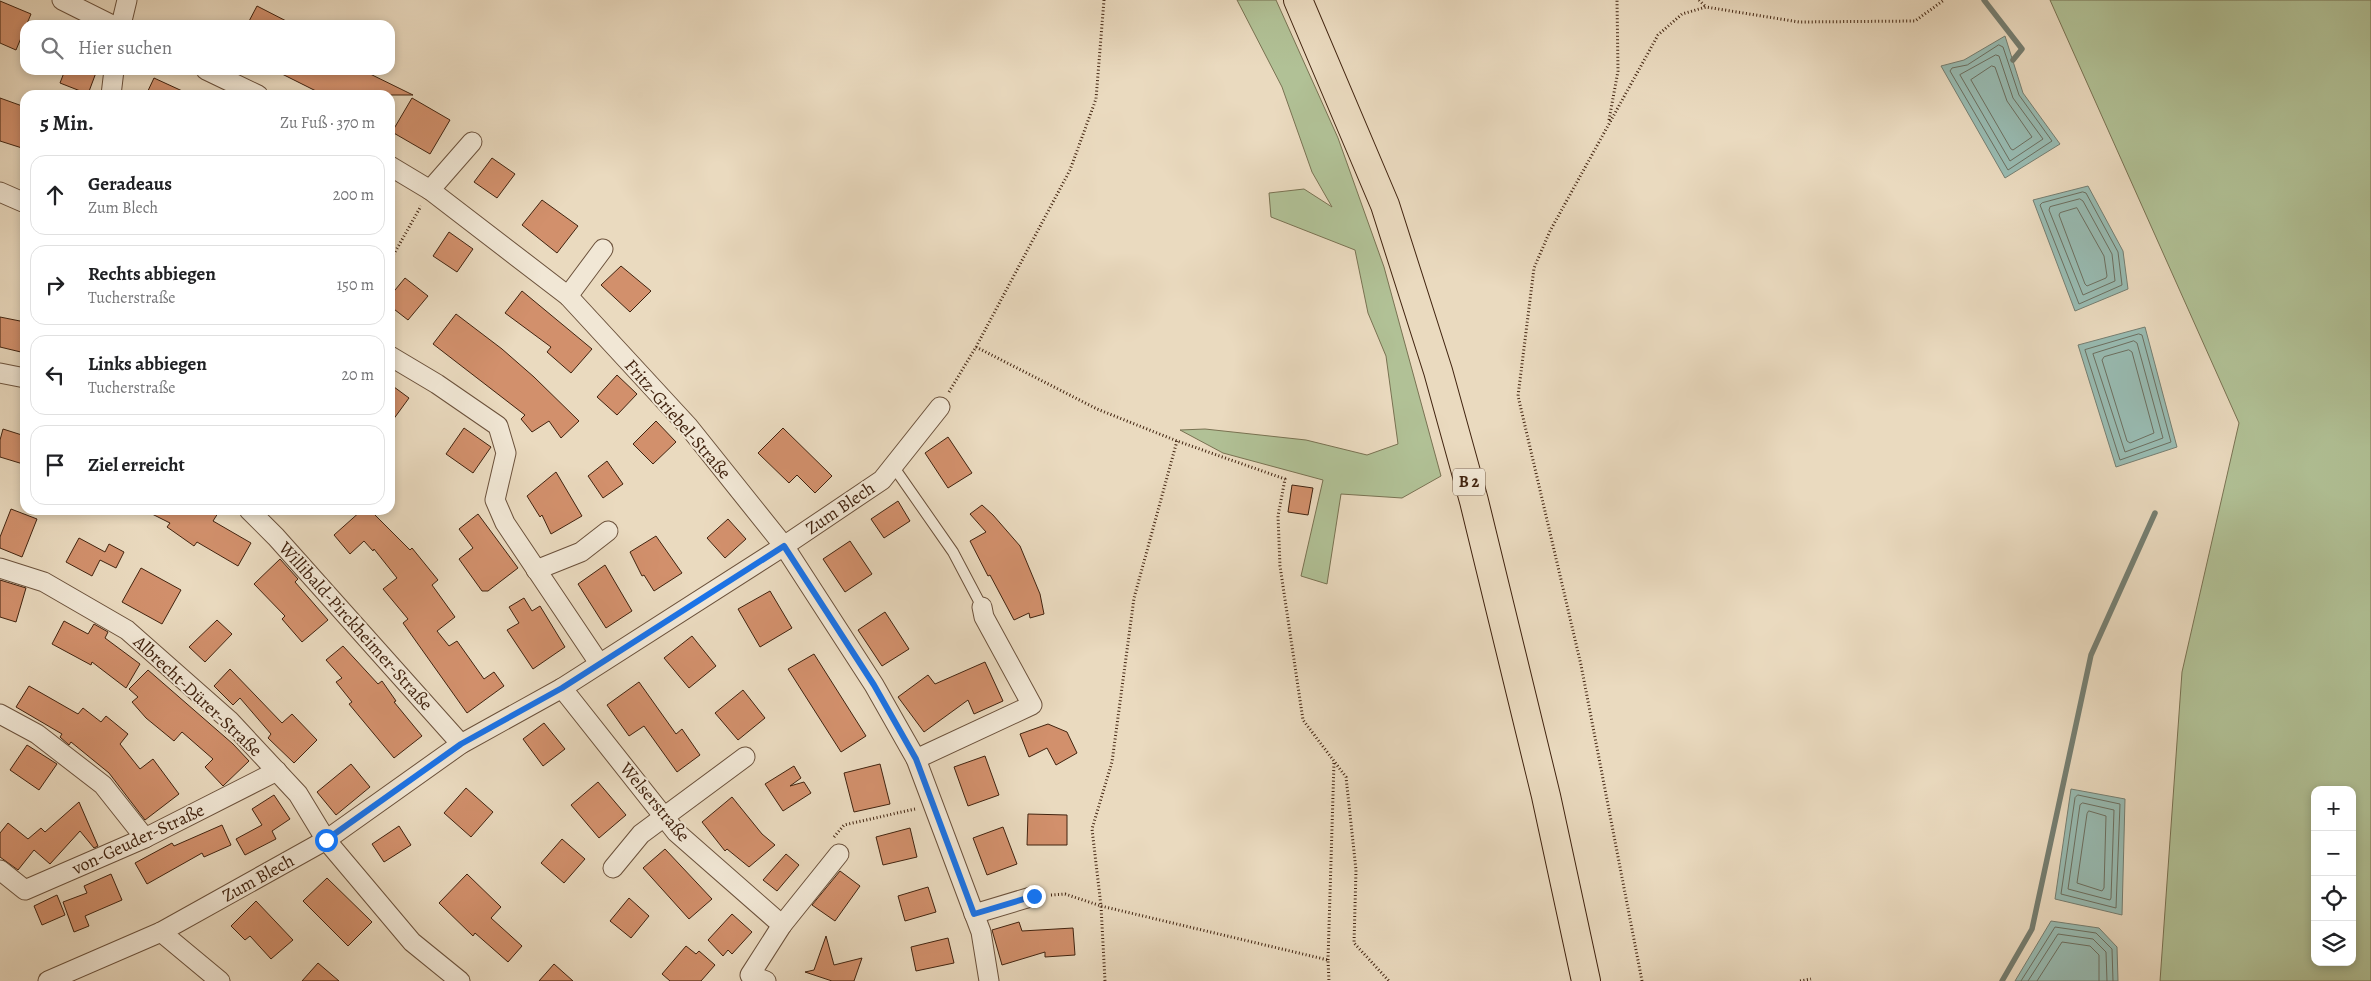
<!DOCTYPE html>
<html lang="de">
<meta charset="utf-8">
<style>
body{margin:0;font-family:Alegreya,serif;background:#f6f6f6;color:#202124}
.controls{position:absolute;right:15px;bottom:15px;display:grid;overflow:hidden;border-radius:10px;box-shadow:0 2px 8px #0003}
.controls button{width:45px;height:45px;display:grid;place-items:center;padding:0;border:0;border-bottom:1px solid #e0e0e0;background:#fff;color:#202124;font:25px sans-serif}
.stop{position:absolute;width:15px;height:15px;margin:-11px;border:4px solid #1a73e8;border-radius:50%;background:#fff}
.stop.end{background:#1a73e8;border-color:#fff;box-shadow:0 1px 5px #0008}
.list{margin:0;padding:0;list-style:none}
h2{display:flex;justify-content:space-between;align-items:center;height:65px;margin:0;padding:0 20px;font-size:21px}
h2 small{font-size:16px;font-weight:400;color:#757577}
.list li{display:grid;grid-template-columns:32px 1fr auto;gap:15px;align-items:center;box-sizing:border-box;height:80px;margin:0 10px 10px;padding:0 10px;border:1px solid #e0e0e0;border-radius:15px}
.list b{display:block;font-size:19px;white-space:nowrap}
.list p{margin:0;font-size:16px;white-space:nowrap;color:#757577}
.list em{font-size:16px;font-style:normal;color:#757577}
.icon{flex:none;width:28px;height:28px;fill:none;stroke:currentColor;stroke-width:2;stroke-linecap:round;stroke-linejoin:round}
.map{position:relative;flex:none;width:2371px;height:981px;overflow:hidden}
.search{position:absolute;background:#fff;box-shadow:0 2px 8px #0003;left:20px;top:20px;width:375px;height:55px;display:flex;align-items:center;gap:12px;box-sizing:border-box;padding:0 18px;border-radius:15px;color:#757577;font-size:19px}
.panel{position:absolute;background:#fff;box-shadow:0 2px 8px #0003;left:20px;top:90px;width:375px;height:425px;border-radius:15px}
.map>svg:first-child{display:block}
.green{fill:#b1c196;stroke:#797252;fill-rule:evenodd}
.water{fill:#98bbb2;stroke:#757e71}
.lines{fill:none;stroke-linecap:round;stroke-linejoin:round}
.shore{stroke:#6c6f60;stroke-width:1}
.stream{stroke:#757e71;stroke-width:5.5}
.building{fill:#d2906c;stroke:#41230f}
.service-casing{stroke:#6b513b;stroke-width:12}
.minor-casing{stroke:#6b513b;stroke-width:21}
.primary-casing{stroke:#41230f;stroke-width:30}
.path{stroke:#41230f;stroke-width:3;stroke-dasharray:1 2.5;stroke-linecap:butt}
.service{stroke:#f1e7d5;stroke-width:10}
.minor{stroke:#f1e7d5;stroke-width:19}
.primary{stroke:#eadabf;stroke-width:28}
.route{stroke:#1a73e8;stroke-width:6}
.labels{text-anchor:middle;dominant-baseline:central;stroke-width:4;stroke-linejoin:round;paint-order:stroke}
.shield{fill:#f1e7d5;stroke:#765e4a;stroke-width:1}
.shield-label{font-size:16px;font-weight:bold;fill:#41230f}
.street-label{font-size:18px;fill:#41230f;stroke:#f1e7d5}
</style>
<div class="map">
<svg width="2371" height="981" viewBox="0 0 2371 981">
<rect width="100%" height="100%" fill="#eadabf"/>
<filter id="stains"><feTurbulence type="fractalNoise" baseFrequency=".004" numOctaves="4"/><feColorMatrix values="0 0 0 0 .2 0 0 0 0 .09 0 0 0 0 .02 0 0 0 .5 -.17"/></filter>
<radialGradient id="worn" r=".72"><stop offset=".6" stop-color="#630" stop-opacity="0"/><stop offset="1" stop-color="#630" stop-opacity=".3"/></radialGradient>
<g class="green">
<path d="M1237,0H1276L1338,138L1384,267L1441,476L1402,498L1341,494L1327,584L1301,576L1323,480L1223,453L1180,430L1205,429L1306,440L1367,455L1398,444L1386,356L1368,313L1355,250L1271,217L1269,193L1304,189L1332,207L1312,172L1282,87Z"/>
<path d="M2050,0H2371V981H2160L2182,672L2239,423ZM2315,790H2352V962H2315Z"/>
</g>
<g class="water">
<path d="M2005,36L2023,93L2060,144L2005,178L1941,66L1964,60Z"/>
<path d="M2088,186L2123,251L2128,289L2075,311L2033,200Z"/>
<path d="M2145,327L2177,447L2116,467L2078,345Z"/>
<path d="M2071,789L2125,799L2122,915L2055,899Z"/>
<path d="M2051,921L2099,928L2117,947L2118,981H2015Z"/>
</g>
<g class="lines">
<g class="shore">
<path d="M1999,45L2003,47L2019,95L2052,141L2008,170L1950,71L1952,68L1967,65Z"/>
<path d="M1996,55L1999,56L2013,98L2043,139L2010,161L1960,75Z"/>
<path d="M1992,66L1995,67L2007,101L2032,137L2013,150L2011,149L1971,80Z"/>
<path d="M2083,192L2086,193L2118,252L2122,285L2079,304L2040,205L2042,203Z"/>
<path d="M2080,199L2083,201L2112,254L2115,281L2083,295L2049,210L2050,207Z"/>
<path d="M2077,208L2104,256L2107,276L2106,278L2087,286L2085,284L2059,215L2060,213Z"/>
<path d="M2139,334L2142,335L2171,442L2120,460L2085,350Z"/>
<path d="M2134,341L2137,343L2163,438L2125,452L2093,354Z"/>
<path d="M2129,350L2132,352L2154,433L2130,443L2127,441L2102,360L2104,357Z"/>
<path d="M2078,795L2120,804L2116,908L2061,894L2075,798Z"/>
<path d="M2083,803L2114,810L2111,898L2110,900L2068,889L2080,805Z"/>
<path d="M2089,811L2106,816L2104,888L2102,891L2077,883L2087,814Z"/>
<path d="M2021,981L2055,927L2096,933L2112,949L2113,981"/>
<path d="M2028,981L2058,934L2093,939L2106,952L2107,981"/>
<path d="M2037,981L2062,942L2090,946L2099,955V981"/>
</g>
<g class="stream">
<path d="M1984,0L2022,49L2013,60"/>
<path d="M2002,981L2032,929L2091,655L2155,513"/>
</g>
</g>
<g class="building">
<path d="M0,1L31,14L16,50L0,43Z"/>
<path d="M257,6L294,25H247Z"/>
<path d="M65,70H97L88,94L60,83Z"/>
<path d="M274,70H362L413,95H324Z"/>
<path d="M154,78L191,95H146Z"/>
<path d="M0,98L25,107V138L22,148L0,141Z"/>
<path d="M412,98L450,120L430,154L392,132Z"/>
<path d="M492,158L515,174L497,198L474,182Z"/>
<path d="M542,200L578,226L557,253L522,225Z"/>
<path d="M449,232L473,249L457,272L433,256Z"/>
<path d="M621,266L651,291L630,312L601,285Z"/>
<path d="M405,278L428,296L408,320L390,306V296Z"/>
<path d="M522,291L592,349L571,373L547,352L551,347L505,313Z"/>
<path d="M456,314L502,349L534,377L579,421L561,438L549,421L532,432L521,419L525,415L433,344Z"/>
<path d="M0,317L25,322V353L0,347Z"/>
<path d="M617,375L637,394L617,415L597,397Z"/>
<path d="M390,384L409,398L390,424Z"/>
<path d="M656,421L676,442L653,464L633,444Z"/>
<path d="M464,428L491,447L473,473L446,454Z"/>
<path d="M783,428L832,476L815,493L797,475L789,483L758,453Z"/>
<path d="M3,429L25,436V457L23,464L0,457V440Z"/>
<path d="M948,437L972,473L948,488L925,453Z"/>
<path d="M607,461L623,484L603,498L588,476Z"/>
<path d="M556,472L582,516L551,534L542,515L540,517L527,496Z"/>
<path d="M1292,485L1313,488L1308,515L1288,512Z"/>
<path d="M898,501L910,521L884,538L871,519Z"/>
<path d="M982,505L993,515L1020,546L1040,594L1044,614L1030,618L1029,613L1014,620L990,575L988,576L970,541L986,532L970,514Z"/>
<path d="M11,509L37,519L22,557L0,548V537Z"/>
<path d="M144,510H220L213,521L251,543L238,566L197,542L194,546L167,527L170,523Z"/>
<path d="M362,510H370L410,550L412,548L438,580L432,585L455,617L437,631L449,646L457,641L484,679L494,672L504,686L467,713L403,623L408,619L383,589L397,578L374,549L373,551L364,541L350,554L334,535Z"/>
<path d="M478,514L518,568L488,591H482L459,559L473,548L459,529Z"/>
<path d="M728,519L746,539L725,558L707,538Z"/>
<path d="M656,536L682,573L654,591L644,575L642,576L630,552Z"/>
<path d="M79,538L105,552L109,544L124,552L116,568L100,560L92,576L66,562Z"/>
<path d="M850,541L872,574L845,592L823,559Z"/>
<path d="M280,559L298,579L295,582L328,620L302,642L282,619L285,616L254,584Z"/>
<path d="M605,565L632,611L606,628L578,584Z"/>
<path d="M141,568L181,590L162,624L122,602Z"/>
<path d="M0,580L26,588L16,622L0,617Z"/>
<path d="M770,591L792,628L760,647L738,609Z"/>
<path d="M524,598L532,611L540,606L565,647L533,669L507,630L519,623L509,607Z"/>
<path d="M885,612L909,649L882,666L858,630Z"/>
<path d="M217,620L232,634L205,662L189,647Z"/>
<path d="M64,621L88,634L94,624L108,632L105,638L140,664L126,688L92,662L91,665L52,644Z"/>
<path d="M692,636L716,666L689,688L664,658Z"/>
<path d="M343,646L378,684L382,681L396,701L394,702L422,736L394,758L349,704L352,702L336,682L342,678L326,660Z"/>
<path d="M814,654L866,736L841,752L788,669Z"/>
<path d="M985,662L1003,701L974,714L968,700L924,732L898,697L928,675L935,684Z"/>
<path d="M230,669L282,723L292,714L317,740L294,763L268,738L271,734L240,698L233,705L214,686Z"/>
<path d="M148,670L233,744L249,761L223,786L205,767L213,759L182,732L174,741L146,718L132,702L138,697L129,689Z"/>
<path d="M639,682L676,734L682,729L700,755L677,772L644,726L629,736L607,705Z"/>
<path d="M29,686L78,714L83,708L101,722L106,716L128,734L120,744L140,769L153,759L179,794L145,820L109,773L71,742L69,745L60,737L62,734L16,707Z"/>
<path d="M743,690L765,718L738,740L715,713Z"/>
<path d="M544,723L565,749L543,766L523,739Z"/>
<path d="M1048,724L1067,732L1077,753L1056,765L1047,748L1029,757L1020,734Z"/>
<path d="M27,745L57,764L39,790L10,770Z"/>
<path d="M985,756L999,795L968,806L954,767Z"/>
<path d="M351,764L370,787L336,815L317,792Z"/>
<path d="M880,764L890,804L854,812L844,773Z"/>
<path d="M794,766L801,778L790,786L804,782L811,793L783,811L765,784Z"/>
<path d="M598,782L626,815L599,838L571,805Z"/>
<path d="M466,788L493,812L471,837L444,813Z"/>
<path d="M274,795L290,819L272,831L276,839L245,855L236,839L262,825L252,809Z"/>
<path d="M732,797L762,834L775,845L749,867L727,849L725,851L702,822Z"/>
<path d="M79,802L98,846L94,848L80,831L50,864L34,850L18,870L0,857V833L8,823L28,839L41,828L45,832Z"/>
<path d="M1028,814L1067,815V845H1027Z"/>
<path d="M222,825L231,845L204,857L202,853L147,884L135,863L172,843L174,846Z"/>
<path d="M399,826L411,845L384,862L372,844Z"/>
<path d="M1003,827L1017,864L987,875L973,838Z"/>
<path d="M910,828L917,857L883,865L876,837Z"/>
<path d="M562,839L585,859L564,883L541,863Z"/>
<path d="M665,849L712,899L689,919L643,868Z"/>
<path d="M786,854L799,865L777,891L763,880Z"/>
<path d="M840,871L860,886L835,921L812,905Z"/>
<path d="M111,874L122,900L85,916L89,926L74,932L63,902L87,893L84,886Z"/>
<path d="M467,874L501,907L491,918L522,946L508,962L475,933L473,936L439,903Z"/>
<path d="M327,878L372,922L348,946L303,901Z"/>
<path d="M928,887L936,912L905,921L898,896Z"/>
<path d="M57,895L65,915L42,925L34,906Z"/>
<path d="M629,898L649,916L631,938L610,921Z"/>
<path d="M256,901L293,940L271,959L250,936L245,940L231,926Z"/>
<path d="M732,914L752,932L732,954L728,950L723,956L708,940Z"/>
<path d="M1019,922L1022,931L1073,928L1075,955L1045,957V952L1002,965L992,930Z"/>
<path d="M826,936L834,965L862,958L854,981H832L805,972L814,970Z"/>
<path d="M948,938L954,963L916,971L911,947Z"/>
<path d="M686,946L696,954L699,951L715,965L701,981H670L662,974Z"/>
<path d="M318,963L339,981H302Z"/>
<path d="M554,964L573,981H539Z"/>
</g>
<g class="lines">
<g class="service-casing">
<path id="service" d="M893,466L953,552L982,607"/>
</g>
<g class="minor-casing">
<g id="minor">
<path d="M62,0L112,25"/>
<path d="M121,25L127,0"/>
<path d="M206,70L258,95"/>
<path d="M111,95L114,70"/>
<path d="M390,166L430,190L568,296L688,426L784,546L874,685L916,759L981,932L989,981"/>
<path d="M430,190L472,142"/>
<path d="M0,192L25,203"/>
<path d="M568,296L603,249"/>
<path d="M390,356L437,384L498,426L506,453L495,500L505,523L599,663"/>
<path d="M0,373L25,378"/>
<path d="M249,510L276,537L461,744"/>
<path d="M0,568L44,582L127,630L229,720L298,794L326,840L412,942L460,981"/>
<path d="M536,570L581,552L608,531"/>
<path d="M562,688L676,832L782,925L750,975L766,981"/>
<path d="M0,714L37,734L103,785L145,838"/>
<path d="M916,759L1032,705L984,617L982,607"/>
<path d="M613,868L641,834L745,757"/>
<path d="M0,870L25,890L145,838L277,771"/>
<path d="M974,914L1034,896"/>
<path d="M782,925L839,854"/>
<path d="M161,932L220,981"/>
<path d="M48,981L161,932L326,840L461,744L562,688L784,546L882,480L940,407"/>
</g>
</g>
<g class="primary-casing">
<path id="primary" d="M1298,0L1385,205L1438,371L1474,501L1546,796L1586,981"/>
</g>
<g class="path">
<path d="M1699,0L1706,7"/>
<path d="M1609,120L1618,71L1617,0"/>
<path d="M390,261L421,206"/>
<path d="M976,347L1097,409L1177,441L1285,479L1278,516L1280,566L1303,720L1346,777L1356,870L1354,943L1389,981"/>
<path d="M949,392L976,347L1070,170L1096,99L1104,0"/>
<path d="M1177,441L1134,598L1112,762L1092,829L1101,906L1328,960L1329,981"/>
<path d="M834,837L844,825L915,809"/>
<path d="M1051,895L1065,894L1101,906L1105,981"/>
<path d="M1328,960L1334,762"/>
<path d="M1642,981L1581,665L1518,396L1534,268L1550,231L1658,35L1682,14L1706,7L1799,22L1915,21L1944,0"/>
<path d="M1800,981L1811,979"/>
</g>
<use href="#service" class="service"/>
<use href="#minor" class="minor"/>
<use href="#primary" class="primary"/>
</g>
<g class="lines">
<path class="route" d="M326,840L461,744L562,688L784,546L874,685L916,759L974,914L1034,896"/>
</g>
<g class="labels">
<rect class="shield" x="1453" y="468.5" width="32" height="27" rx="4"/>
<g class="shield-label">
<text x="1469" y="482">B 2</text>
</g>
<g class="street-label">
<text transform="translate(678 419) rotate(49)">Fritz-Griebel-Straße</text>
<text transform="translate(840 508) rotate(-34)">Zum Blech</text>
<text transform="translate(356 626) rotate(48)">Willibald-Pirckheimer-Straße</text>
<text transform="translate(198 696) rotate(43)">Albrecht-Dürer-Straße</text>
<text transform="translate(655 802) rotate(50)">Welserstraße</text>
<text transform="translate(138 839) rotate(-25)">von-Geuder-Straße</text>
<text transform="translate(258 878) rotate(-29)">Zum Blech</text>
</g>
</g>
<rect width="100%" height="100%" filter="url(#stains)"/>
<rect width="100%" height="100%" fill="url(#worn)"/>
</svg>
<div class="controls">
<button>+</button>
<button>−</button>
<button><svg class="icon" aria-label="locate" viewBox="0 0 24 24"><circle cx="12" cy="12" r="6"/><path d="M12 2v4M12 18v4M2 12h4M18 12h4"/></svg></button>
<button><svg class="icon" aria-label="layers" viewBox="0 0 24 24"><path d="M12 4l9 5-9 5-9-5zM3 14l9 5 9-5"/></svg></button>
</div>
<div class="stop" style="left:326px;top:840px"></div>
<div class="stop end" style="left:1034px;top:896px"></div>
<div class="search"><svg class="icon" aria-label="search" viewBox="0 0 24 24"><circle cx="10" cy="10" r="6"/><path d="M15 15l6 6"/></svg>Hier suchen</div>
<section class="panel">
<h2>5 Min.<small>Zu Fuß · 370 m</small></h2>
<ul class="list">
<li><svg class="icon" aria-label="ahead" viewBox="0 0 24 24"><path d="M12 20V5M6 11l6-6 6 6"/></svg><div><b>Geradeaus</b><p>Zum Blech</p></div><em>200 m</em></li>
<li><svg class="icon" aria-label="right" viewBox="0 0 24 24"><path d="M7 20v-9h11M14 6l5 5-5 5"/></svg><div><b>Rechts abbiegen</b><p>Tucherstraße</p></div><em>150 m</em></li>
<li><svg class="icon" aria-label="left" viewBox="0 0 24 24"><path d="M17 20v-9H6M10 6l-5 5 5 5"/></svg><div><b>Links abbiegen</b><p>Tucherstraße</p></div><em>20 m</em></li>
<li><svg class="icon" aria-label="arrive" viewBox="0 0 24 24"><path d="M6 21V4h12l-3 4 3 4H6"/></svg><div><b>Ziel erreicht</b></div></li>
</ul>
</section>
</div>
